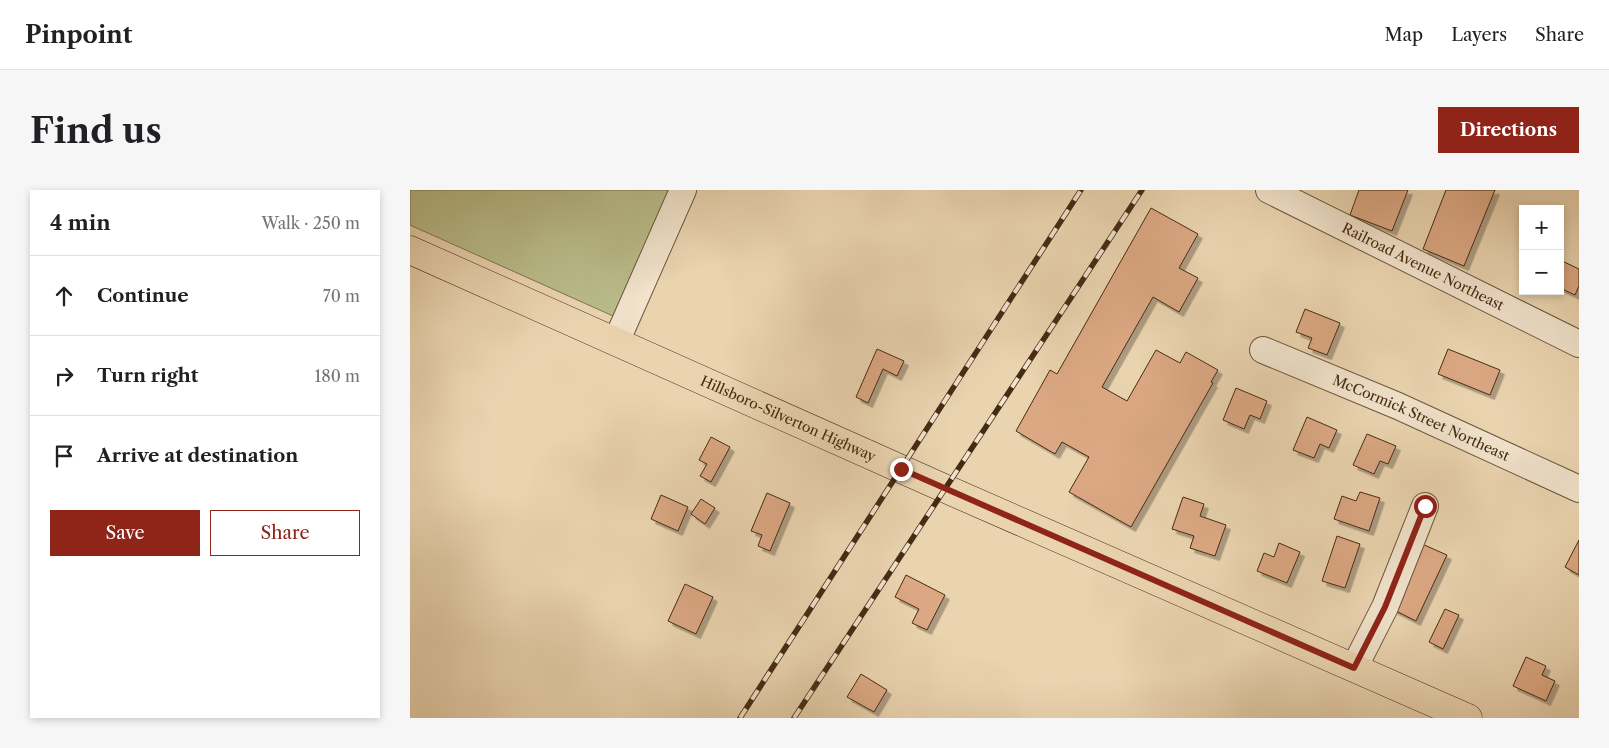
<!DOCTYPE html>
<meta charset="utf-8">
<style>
body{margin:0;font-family:"Libre Caslon Text",serif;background:#f6f6f6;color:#202124}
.controls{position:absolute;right:15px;top:15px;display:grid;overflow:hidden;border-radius:0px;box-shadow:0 2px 8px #0003}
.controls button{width:45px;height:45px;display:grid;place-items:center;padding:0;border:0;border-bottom:1px solid #e0e0e0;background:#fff;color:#202124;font:25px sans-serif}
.stop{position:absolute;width:15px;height:15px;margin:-11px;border:4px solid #8f2418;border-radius:50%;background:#fff}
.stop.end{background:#8f2418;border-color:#fff;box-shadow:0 1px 5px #0008}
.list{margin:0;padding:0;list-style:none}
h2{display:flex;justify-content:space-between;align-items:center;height:65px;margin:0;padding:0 20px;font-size:21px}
h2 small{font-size:16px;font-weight:400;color:#757577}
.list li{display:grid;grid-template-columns:32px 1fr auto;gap:15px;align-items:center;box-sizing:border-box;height:80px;padding:0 20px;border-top:1px solid #e0e0e0}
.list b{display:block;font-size:19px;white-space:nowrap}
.list em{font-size:16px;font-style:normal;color:#757577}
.actions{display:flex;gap:10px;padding:15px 20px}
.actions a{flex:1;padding:11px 0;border:1px solid #8f2418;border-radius:0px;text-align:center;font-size:18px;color:#8f2418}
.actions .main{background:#8f2418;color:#fff}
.icon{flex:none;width:28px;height:28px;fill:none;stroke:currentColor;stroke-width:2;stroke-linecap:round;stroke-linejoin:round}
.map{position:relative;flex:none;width:1169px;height:528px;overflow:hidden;border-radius:0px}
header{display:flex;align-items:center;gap:30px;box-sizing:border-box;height:70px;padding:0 25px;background:#fff;border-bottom:1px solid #e0e0e0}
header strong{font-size:24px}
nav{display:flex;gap:28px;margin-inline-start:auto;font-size:18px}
.intro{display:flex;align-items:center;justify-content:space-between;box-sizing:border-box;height:120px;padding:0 30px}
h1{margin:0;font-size:35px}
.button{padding:12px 22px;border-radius:0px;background:#8f2418;color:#fff;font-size:18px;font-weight:700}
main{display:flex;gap:30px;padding:0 30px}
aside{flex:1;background:#fff;border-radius:0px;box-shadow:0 2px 8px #0003}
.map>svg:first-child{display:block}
.green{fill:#b9bc8a;stroke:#80744e}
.building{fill:#dba883;stroke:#462b13;filter:url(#shadow)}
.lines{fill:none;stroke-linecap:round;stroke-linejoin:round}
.minor-casing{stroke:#6f553a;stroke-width:28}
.major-casing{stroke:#462b13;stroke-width:29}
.minor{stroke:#f1e3cc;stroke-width:26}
.major{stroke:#ead4b0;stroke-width:28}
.rail-casing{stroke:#462b13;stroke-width:5.5}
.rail{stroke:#f1e3cc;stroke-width:4;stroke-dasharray:11;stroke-linecap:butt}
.route{stroke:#8f2418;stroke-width:6}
.labels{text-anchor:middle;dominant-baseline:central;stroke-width:4;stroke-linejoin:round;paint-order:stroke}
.street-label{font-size:14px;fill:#462b13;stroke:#f1e3cc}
</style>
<header>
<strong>Pinpoint</strong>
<nav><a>Map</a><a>Layers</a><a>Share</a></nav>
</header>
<div class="intro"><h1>Find us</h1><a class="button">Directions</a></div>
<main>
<aside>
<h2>4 min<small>Walk · 250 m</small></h2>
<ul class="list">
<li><svg class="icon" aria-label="ahead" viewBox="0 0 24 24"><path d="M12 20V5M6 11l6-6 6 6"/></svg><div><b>Continue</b></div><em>70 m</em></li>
<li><svg class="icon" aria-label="right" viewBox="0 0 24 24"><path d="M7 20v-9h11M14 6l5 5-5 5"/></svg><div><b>Turn right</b></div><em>180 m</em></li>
<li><svg class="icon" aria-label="arrive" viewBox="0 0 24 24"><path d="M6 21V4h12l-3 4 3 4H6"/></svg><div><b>Arrive at destination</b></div></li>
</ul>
<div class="actions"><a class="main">Save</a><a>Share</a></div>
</aside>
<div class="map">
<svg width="1169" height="528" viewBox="0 0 1169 528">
<defs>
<filter id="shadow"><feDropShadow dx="4.5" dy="4.5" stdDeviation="0" flood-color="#0004"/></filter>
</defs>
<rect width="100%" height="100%" fill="#ead4b0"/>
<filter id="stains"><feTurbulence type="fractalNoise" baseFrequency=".004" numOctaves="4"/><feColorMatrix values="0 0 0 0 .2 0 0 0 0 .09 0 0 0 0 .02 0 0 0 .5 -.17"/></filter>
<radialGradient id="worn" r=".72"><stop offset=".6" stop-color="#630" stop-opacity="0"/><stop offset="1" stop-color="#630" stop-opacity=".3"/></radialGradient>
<path class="green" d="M0,0H268L212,130L0,35Z"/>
<g class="building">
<path d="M949,0H998L982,41L940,25Z"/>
<path d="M1036,0H1085L1054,76L1013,59Z"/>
<path d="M741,18L788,44L769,78L788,88L769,122L743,107L692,197L717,211L746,160L770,173L776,162L808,180L801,192L803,193L721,337L659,302L679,267L652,252L645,264L606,241L640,180L647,184Z"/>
<path d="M1150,70L1169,79V96L1165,105L1150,98Z"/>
<path d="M895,119L930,133L917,165L898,158L902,148L886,142Z"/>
<path d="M467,159L494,171L487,186L473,179L458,213L446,207Z"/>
<path d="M1038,159L1090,180L1080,205L1028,184Z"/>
<path d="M826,198L857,211L850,229L840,225L834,239L813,230Z"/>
<path d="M897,227L927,240L919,258L910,254L904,268L883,260Z"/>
<path d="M957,244L986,256L978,274L970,271L964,284L943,275Z"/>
<path d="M301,247L320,257L301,292L290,286L297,274L289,270Z"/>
<path d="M950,302L970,308L959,341L924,329L932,306L946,311Z"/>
<path d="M357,303L380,313L360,361L348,356L352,345L341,341Z"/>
<path d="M251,305L278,317L268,341L241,329Z"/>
<path d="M773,307L794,314L790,326L816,335L805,366L780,358L784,346L762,339Z"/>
<path d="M291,309L305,318L295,334L281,324Z"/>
<path d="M927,346L950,354L935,398L912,391Z"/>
<path d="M1169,350V385L1155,377Z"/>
<path d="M869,353L890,362L877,393L847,381L854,363L864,367Z"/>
<path d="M1012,354L1037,365L1006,431L982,419Z"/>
<path d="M496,385L535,405L517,440L502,433L509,419L485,407Z"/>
<path d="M275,394L303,407L286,444L258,431Z"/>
<path d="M1035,419L1049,425L1033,459L1019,452Z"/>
<path d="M1116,467L1136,476L1132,485L1145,491L1136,511L1103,496Z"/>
<path d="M451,484L477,500L464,522L437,507Z"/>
</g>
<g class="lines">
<g class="minor-casing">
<g id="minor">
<path id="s1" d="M859,0L1169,154"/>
<path d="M206,152L273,0"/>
<path id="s2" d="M853,160L988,216L1169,299"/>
<path d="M944,478L975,417L1015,316"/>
</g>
</g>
<g class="major-casing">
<g id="major">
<path id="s3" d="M0,60L536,299L1058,528"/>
</g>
</g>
<use href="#minor" class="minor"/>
<use href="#major" class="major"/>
<g class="rail-casing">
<g id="rail">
<path d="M330,528L671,0"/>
<path d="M384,528L732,0"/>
</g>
</g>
<use href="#rail" class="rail"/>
</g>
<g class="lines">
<path class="route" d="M491,279L944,478L975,417L1015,316"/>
</g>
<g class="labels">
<g class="street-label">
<text stroke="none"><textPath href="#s1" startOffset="172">Railroad Avenue Northeast</textPath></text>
<text stroke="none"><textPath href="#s3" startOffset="414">Hillsboro-Silverton Highway</textPath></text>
<text stroke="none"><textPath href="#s2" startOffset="172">McCormick Street Northeast</textPath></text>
</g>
</g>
<rect width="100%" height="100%" filter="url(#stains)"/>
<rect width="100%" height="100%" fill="url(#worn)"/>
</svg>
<div class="controls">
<button>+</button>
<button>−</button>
</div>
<div class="stop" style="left:1015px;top:316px"></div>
<div class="stop end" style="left:491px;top:279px"></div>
</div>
</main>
